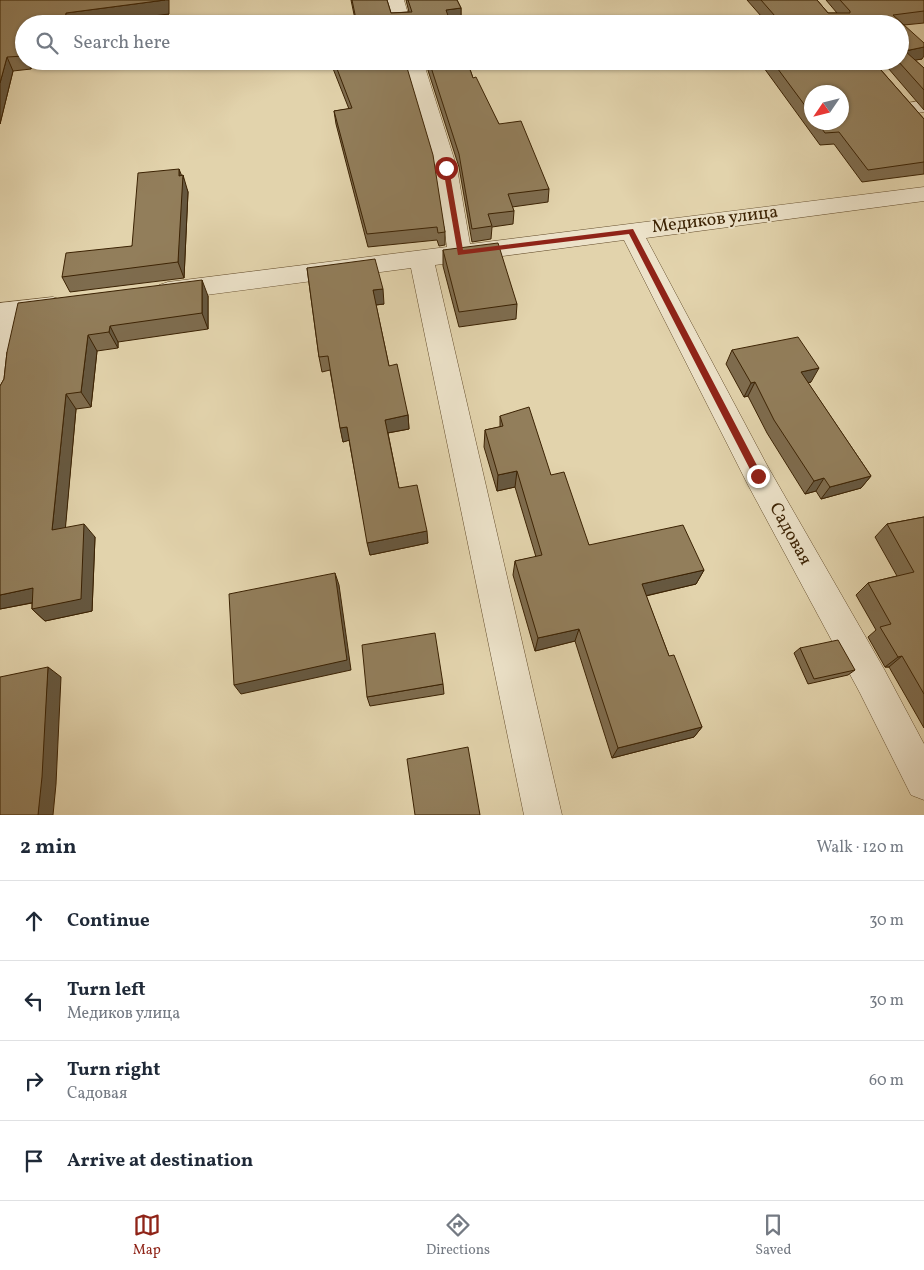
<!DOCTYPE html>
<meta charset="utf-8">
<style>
body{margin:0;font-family:Vollkorn,serif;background:#f2f2f3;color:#1f2937}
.compass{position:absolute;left:804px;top:85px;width:45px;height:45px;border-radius:50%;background:#fff;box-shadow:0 1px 4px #0004;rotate:235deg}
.stop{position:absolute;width:15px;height:15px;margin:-11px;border:4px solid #8f2418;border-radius:50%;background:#fff}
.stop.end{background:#8f2418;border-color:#fff;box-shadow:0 1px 5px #0008}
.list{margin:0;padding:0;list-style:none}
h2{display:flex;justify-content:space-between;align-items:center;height:65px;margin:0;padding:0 20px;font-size:21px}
h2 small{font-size:16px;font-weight:400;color:#747a83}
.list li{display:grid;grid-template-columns:32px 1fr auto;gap:15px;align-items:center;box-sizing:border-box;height:80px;padding:0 20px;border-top:1px solid #e0e1e3}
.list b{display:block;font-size:19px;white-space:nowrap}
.list p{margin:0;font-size:16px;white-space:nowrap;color:#747a83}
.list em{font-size:16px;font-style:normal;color:#747a83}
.icon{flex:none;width:28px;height:28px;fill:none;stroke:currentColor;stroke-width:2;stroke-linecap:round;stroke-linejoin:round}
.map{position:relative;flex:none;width:924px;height:815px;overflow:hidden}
.search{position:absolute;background:#fff;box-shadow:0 1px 4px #0004;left:15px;right:15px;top:15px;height:55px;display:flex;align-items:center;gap:12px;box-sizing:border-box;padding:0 18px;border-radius:28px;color:#747a83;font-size:19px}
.sheet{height:385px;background:#fff}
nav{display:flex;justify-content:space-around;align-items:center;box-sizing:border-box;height:70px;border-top:1px solid #e0e1e3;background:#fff;font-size:14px;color:#747a83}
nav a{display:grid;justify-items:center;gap:2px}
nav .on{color:#8f2418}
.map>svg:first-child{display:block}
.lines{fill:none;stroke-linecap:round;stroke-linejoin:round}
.street-casing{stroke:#654e2d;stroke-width:1}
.street{fill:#ece2c9;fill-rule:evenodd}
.wall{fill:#7e6c4e;stroke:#3b2203;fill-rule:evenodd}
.shaded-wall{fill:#665840;stroke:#3b2203}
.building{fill:#927e5b;stroke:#3b2203}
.route{fill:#8f2418}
.labels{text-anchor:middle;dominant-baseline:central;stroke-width:4;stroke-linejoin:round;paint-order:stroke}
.street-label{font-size:18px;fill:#3b2203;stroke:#ece2c9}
</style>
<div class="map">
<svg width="924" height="815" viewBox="0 0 924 815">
<rect width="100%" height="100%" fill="#e2d3ac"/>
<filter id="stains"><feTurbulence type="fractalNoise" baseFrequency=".004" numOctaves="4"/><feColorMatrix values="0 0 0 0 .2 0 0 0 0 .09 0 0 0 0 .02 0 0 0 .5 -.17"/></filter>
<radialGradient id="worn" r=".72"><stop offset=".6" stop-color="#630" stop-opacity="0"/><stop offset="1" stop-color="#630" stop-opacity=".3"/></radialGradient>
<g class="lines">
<g class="street-casing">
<g id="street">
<path d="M386,0H404L411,24H393Z"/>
<path d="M404,61H423L457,168L470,244L924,187V201L646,238L768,467L884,669L924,744V800L911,795L860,693L748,485L624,240L435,265L562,815H524L411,268L168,300L159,297L156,291L159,285L168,282L447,247L435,168Z"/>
<path d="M924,100V112L910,114L903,112L900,108L903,104Z"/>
<path d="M53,297L62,300L65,306L62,312L27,318L16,367L14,394L10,402L0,405V303Z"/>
</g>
</g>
<use href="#street" class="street"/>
</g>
<g class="wall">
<path d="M0,0L169,14L90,24H24V61H33L31,69L13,71L0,124Z"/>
<path d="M351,0H387L391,13L409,12L406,0H457L461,8V21L451,23V24H356Z"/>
<path d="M747,0H817L828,13H837L826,0H924V23L904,25L922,59L915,60L924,68V110L882,61H900V24H768Z"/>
<path d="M330,61H405L445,232V245L439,246L437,240L368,247L336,124L334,111L349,109Z"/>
<path d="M425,61H467L473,78L499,124L549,189L548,202L512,207L514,211L513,224L492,227L491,239L472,242L459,167Z"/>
<path d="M766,61H873L924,119V174L862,182L834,144L820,145L764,68ZM812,92L842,122H812Z"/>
<path d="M181,176L188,192L184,278L70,292L62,277L132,246Z"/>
<path d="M443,250L517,304L516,319L459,327L443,266Z"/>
<path d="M307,268L384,304L376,305L389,366L408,415L409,429L388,433L399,488L428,543L370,555L349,440L343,442L330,370L322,372L319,357Z"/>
<path d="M208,296V329L118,342V348L97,351L91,407L76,409L65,528L95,537L92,611L45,621L32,609V603L0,609V386L4,379L7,352Z"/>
<path d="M732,350L811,382L808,383L871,476L861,488L821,499L816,491L805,494L767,433L748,396L744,397L726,364Z"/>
<path d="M500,416L551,475L589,545L704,570L696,584L646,596L669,656L702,727L694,737L612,758L575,641L535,651L513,575L515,561L536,557L515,487L497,491L484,447L485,430L500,427Z"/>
<path d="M924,517V728L889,667H885L868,637L876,630L856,595L868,583L897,576L875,537L887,524Z"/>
<path d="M800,648L855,670L848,675L808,684L794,653Z"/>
<path d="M443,684L444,694L370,706L367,697Z"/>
</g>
<g class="shaded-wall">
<path d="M165,0H169V14L90,24H64L66,13Z"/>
<path d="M461,8V21L446,23V10Z"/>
<path d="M924,47V56L922,59L899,63L905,51Z"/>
<path d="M7,57L13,71L0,124V83Z"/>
<path d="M27,61H33L31,69Z"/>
<path d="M179,169L183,179V175L188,192L184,278L178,262Z"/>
<path d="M202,280L208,296V329L202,313Z"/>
<path d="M383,289L384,304L375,305L373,290Z"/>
<path d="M110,326L118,342V348L109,332Z"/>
<path d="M88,335L97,351L91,407L81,392Z"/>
<path d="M819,368L811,382L793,386L801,372Z"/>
<path d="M755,382L748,396L744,397L751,383Z"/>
<path d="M66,394L76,409L64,544L52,530Z"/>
<path d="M408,415L409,429L387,433L385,420Z"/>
<path d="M347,427L350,440L343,442L340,428Z"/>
<path d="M517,471L515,487L497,491L498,475Z"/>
<path d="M871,476L861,488L821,499L830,487Z"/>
<path d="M824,478L816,491L805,494L814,481Z"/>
<path d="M84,524L95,537L92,611L45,621L32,609Z"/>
<path d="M427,531L428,543L370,555L367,543Z"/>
<path d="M704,570L696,584L636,598L642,584Z"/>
<path d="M335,573L339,585L351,670L241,694L234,685Z"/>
<path d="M33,588L46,600L0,609V595Z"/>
<path d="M579,629L575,641L535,651L538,638Z"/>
<path d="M902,656L889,667H885L898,657Z"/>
<path d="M48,667L61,677L56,784L53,815H38Z"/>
<path d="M702,727L694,737L612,758L618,748Z"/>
</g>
<g class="building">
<path d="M0,0H165L66,13L64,24H24V56L7,57L0,83Z"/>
<path d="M352,0H387L391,13L412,12L408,0H457L461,8L446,10L451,24H357Z"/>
<path d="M761,0H817L828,13H850V11L840,0H924V11L893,15L924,43V47L905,51L924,68V90L898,61H900V24H782Z"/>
<path d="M334,61H405L433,155L445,232L438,233L437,227L367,234L334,111L352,108Z"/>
<path d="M429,61H467L473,78L476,77L499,124L521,121L549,189L508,194L514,211L488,214L492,226L472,229L459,154Z"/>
<path d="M772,61H873L924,119V162L868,170L839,132L825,133L817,122H842V92H812V115Z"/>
<path d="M179,169V176L183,175L178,262L62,277L66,253L132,246L138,173Z"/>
<path d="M498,243L517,304L459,312L443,250Z"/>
<path d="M375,259L383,289L373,290L389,366L397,364L408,415L385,420L399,488L417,485L427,531L367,543L347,427L340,428L328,356L319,357L307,268Z"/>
<path d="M202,280V313L110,326L109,332L88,335L81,392L66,394L52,530L84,524L81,599L32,609L33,588L0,595V386L4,379L7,352L18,303Z"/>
<path d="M798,337L819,368L801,372L871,476L830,487L824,478L814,481L774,420L755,382L751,383L732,350Z"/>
<path d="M529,407L551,475L564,472L589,545L683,525L704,570L642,584L669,656L674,655L702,727L618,748L579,629L538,638L515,561L542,555L517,471L498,475L485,430L503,426L500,416Z"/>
<path d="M924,517V694L902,656L898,657L880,627L891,624L868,583L914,572L887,524Z"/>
<path d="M335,573L347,660L234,685L229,594Z"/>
<path d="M435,633L443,684L367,697L362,645Z"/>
<path d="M838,640L855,670L814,679L800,648Z"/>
<path d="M48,667L42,777L38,815H0V677Z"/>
<path d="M468,747L480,815H415L407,759Z"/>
</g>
<path class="route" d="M446,166L449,168L463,250L633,229L761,473V479H755L629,234L458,255L443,168Z"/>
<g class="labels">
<g class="street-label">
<text transform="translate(715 220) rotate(-7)">Медиков улица</text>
<text transform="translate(790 534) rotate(61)">Садовая</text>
</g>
</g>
<rect width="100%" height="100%" filter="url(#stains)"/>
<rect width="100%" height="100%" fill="url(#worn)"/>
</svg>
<svg class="compass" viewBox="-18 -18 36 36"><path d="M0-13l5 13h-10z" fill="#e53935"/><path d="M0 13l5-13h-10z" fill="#747a83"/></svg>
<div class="stop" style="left:446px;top:168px"></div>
<div class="stop end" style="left:758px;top:476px"></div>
<div class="search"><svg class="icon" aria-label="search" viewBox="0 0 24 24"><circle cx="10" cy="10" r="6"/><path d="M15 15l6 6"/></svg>Search here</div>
</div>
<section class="sheet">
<h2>2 min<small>Walk · 120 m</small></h2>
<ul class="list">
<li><svg class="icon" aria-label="ahead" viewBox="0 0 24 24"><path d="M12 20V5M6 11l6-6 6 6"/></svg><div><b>Continue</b></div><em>30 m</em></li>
<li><svg class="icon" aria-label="left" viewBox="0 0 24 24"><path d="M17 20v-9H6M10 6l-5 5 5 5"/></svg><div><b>Turn left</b><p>Медиков улица</p></div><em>30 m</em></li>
<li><svg class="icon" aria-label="right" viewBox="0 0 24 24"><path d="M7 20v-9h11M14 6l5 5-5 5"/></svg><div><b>Turn right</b><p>Садовая</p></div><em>60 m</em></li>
<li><svg class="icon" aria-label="arrive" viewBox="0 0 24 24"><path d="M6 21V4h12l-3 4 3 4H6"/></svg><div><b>Arrive at destination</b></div></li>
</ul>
</section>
<nav>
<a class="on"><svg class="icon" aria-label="map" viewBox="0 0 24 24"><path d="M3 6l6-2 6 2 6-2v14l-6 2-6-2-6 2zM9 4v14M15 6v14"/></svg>Map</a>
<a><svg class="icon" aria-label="directions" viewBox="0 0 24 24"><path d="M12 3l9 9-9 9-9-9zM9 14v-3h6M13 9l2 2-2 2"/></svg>Directions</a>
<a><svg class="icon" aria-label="saved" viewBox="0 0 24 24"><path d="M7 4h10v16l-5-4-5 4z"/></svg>Saved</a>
</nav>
